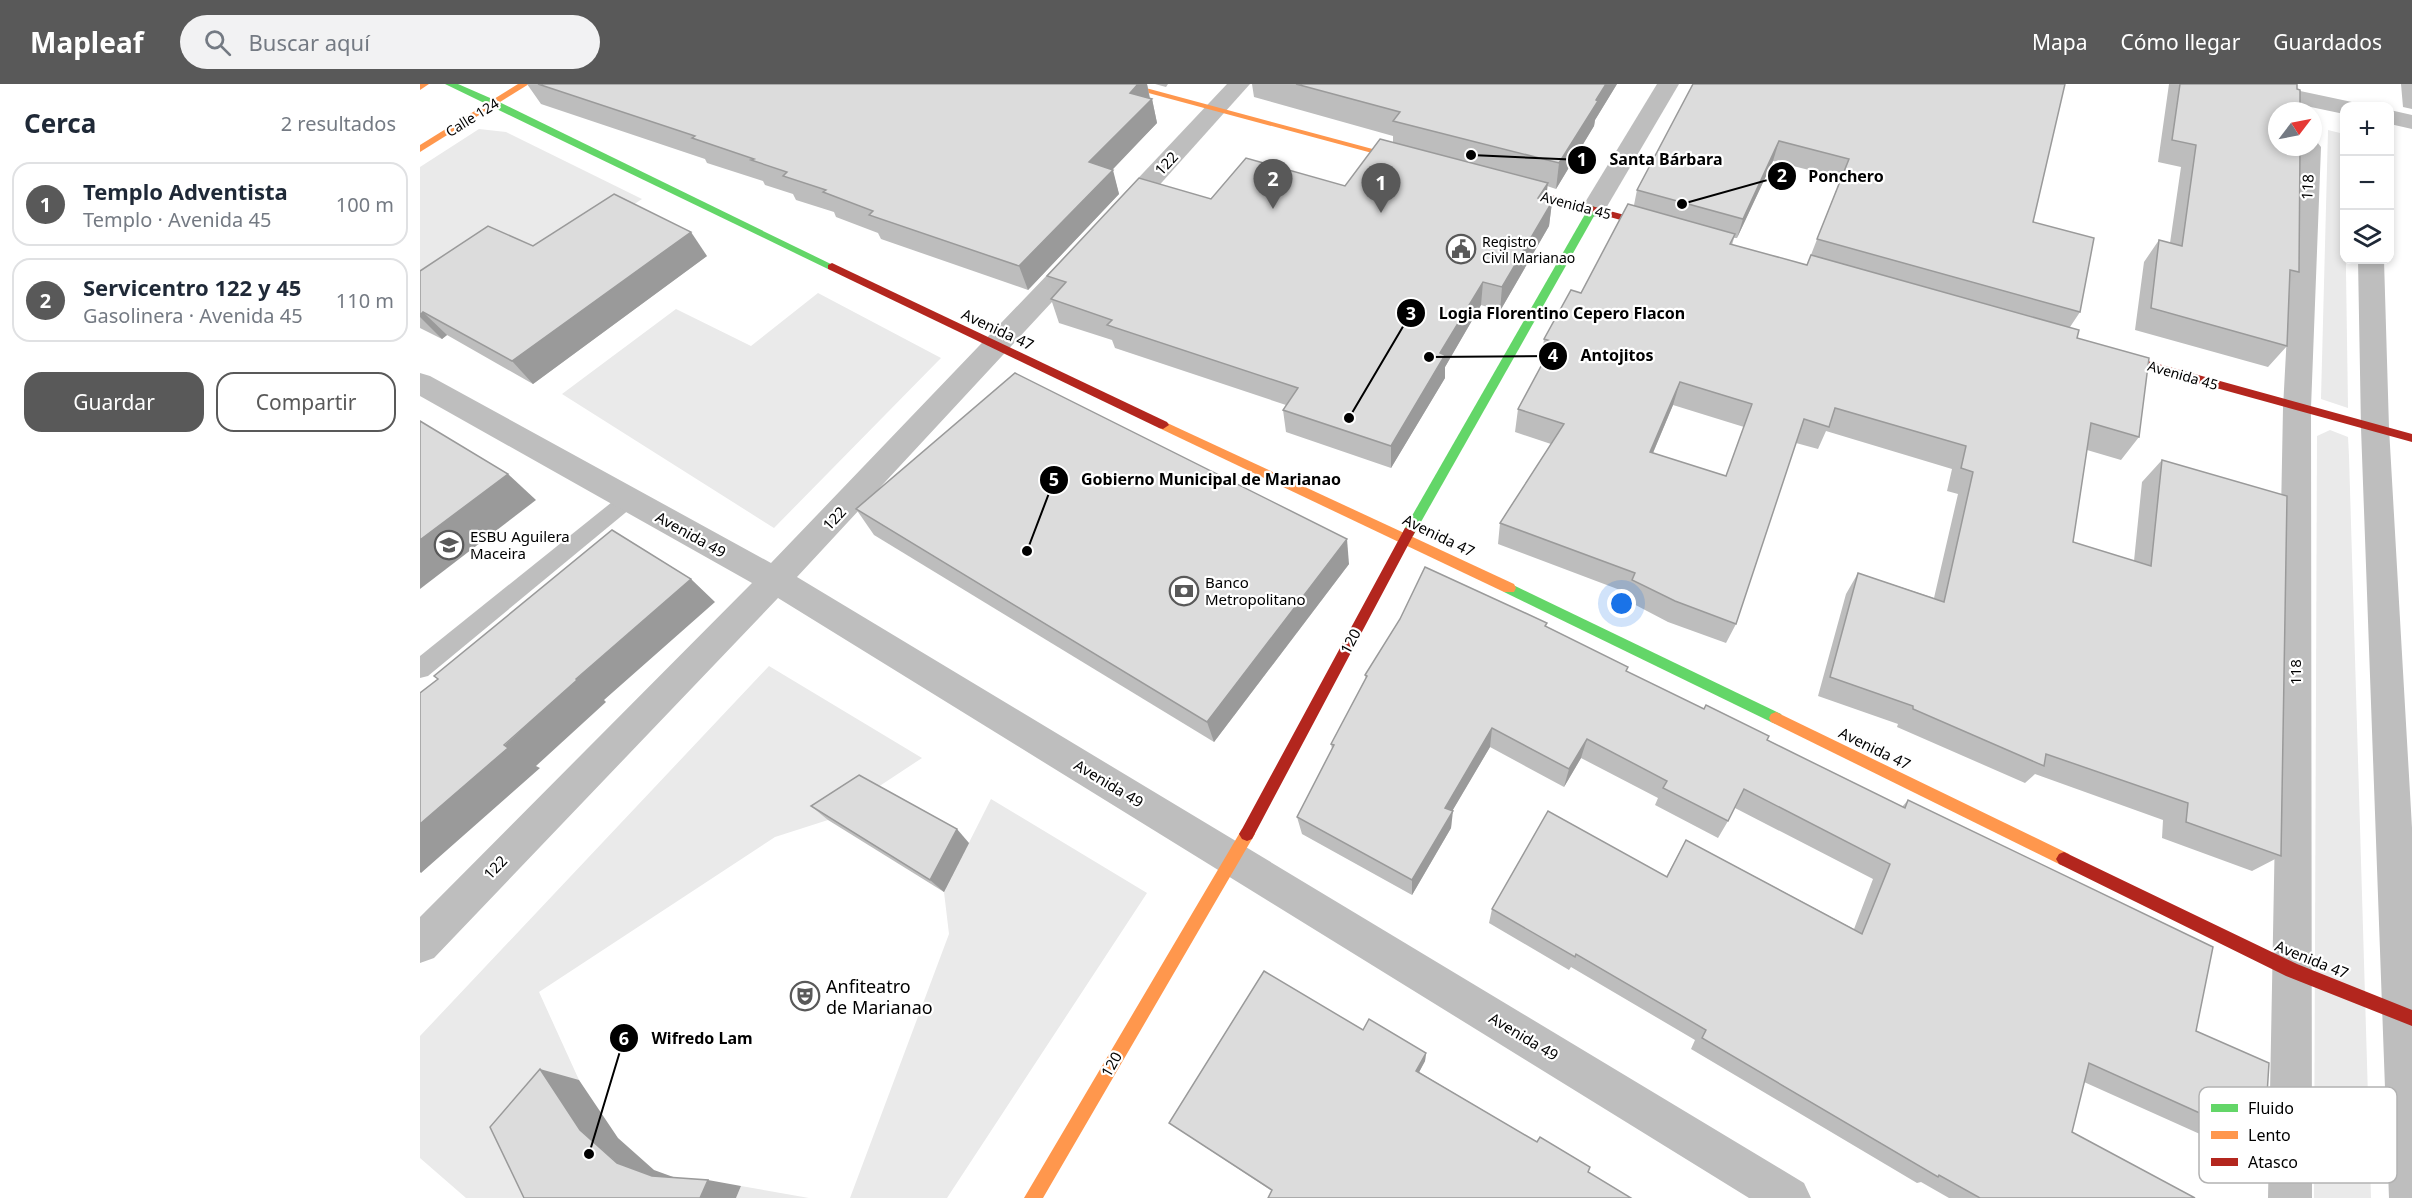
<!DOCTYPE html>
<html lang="es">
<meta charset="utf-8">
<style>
body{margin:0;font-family:"Noto Sans",sans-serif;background:#f2f2f3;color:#1f2937}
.controls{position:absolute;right:18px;top:18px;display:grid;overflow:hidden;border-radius:12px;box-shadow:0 3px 9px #0003}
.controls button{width:54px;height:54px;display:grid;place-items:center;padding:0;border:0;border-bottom:2px solid #e0e1e3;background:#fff;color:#1f2937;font:30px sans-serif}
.compass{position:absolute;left:1848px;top:18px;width:54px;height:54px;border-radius:50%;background:#fff;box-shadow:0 3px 9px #0003;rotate:58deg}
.you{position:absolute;left:1202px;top:520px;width:21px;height:21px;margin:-15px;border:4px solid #fff;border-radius:50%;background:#1a73e8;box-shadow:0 0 0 9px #1a73e833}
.badge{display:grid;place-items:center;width:39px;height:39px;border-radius:50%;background:#595959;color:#fff;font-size:20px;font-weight:700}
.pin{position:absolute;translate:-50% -50px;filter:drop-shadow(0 2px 3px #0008)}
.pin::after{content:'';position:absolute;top:32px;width:21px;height:18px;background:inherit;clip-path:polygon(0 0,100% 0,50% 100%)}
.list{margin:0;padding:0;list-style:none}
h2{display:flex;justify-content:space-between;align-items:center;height:78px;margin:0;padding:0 24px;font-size:26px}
h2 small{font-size:20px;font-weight:400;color:#747a83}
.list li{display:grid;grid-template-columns:39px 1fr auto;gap:18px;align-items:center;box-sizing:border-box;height:84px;margin:0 12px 12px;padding:0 12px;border:2px solid #e0e1e3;border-radius:18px}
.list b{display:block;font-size:22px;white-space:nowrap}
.list p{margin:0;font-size:20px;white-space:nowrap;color:#747a83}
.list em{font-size:20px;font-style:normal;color:#747a83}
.actions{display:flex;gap:12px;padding:18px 24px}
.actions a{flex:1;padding:14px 0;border:2px solid #595959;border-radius:18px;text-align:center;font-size:21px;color:#595959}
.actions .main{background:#595959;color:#fff}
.icon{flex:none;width:33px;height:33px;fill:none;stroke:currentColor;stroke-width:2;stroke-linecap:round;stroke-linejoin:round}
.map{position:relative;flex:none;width:1992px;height:1114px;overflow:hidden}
header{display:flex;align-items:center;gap:36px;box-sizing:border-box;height:84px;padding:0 30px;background:#595959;color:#fff}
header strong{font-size:28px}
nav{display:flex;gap:33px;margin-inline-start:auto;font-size:21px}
.search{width:420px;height:54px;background:#f2f2f3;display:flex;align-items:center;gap:15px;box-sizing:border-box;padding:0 21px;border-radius:33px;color:#747a83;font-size:22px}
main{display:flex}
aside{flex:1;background:#fff}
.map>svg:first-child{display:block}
.green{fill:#eaeaea}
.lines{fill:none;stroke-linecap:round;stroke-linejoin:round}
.lane{fill:#bebebe;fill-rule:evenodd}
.street{fill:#bebebe;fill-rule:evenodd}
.fast{fill:#63d668;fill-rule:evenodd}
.slow{fill:#ff974d;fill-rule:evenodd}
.jam{fill:#b3261e;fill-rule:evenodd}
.wall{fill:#bdbdbd;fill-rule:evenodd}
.shaded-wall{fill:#9a9a9a}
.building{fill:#dcdcdc;stroke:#9a9a9a;stroke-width:1.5;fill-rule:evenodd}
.labels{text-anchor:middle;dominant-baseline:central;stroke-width:4.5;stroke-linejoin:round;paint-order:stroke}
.far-street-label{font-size:14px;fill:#000;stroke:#fff}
.far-poi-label{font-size:14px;fill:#000;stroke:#fff;text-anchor:start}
.street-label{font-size:15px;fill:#000;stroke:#fff}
.poi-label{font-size:15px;fill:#000;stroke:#fff;text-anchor:start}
.near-poi-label{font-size:18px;fill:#000;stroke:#fff;text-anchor:start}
.key{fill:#fff;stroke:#b2b2b2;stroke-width:1.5}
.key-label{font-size:16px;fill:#000}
.leader{fill:none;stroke:#000;stroke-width:2}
.callout-dot{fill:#000;stroke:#fff;stroke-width:2}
.mark-label{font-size:18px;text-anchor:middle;font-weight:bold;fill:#fff}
.callout-label{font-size:16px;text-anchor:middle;font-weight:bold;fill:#000;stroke:#fff;stroke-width:4.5;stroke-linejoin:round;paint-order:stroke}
</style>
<header>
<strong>Mapleaf</strong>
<div class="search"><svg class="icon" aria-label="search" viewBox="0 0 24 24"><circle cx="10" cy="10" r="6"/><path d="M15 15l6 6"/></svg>Buscar aquí</div>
<nav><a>Mapa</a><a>Cómo llegar</a><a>Guardados</a></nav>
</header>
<main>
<aside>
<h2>Cerca<small>2 resultados</small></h2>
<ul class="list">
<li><span class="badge">1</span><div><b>Templo Adventista</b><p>Templo · Avenida 45</p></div><em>100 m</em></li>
<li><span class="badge">2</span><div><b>Servicentro 122 y 45</b><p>Gasolinera · Avenida 45</p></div><em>110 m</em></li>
</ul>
<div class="actions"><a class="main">Guardar</a><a>Compartir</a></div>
</aside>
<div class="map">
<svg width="1992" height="1114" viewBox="0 0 1992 1114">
<rect width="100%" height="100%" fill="#fff"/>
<g class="green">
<path d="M59,45L86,48L222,115L131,176L0,211V83Z"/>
<path d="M1908,46L1924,50L1928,324L1901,315Z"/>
<path d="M398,209L521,274L354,444L142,310L256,225L331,262Z"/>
<path d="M1910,346L1928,353L1929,372L1951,1114H1894L1897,352Z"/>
<path d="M349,582L502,674L408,736L355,753L119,908L159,996L112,1051L143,1114H46L0,1074V952Z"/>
<path d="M571,715L727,809L527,1114H430L529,850L524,808Z"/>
<path d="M321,1102L389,1114H316Z"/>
</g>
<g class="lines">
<path class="lane" d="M209,408L216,410L219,415L216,420L8,592L0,594V572L202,410Z"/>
<g class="street">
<path d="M807,0H830L709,135L700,137L691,135L688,129L691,123Z"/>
<path d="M1237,0H1259L1182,131L1173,133L1164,131L1161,125Z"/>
<path d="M1804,0H1847L1932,18L1935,22H1924V30L1815,7L1807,5Z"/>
<path d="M1970,26L1992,31V45L1970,40Z"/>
<path d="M1893,57L1897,58L1901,63L1891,324L1892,1114H1848L1863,324L1877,63H1893Z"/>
<path d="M661,163L670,165L674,171L670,177L377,493L1384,1099L1391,1114H1329L358,514L14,874L0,879V833L332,499L0,312V289L10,292L351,479L652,165Z"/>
<path d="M1938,176H1964L1969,344L1992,744V1114H1969L1941,344Z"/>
</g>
<g class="fast">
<path d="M25,0H38L77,17L417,183L416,185H408Z"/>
<path d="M1173,122L1178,125L993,452H985L983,448L985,444L1168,125Z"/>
<path d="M1089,499L1361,630L1363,634L1361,638L1356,640L1351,638L1084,508L1082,504L1084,500Z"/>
</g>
<g class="slow">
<path d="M0,0H9L0,6Z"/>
<path d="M98,0H109L0,68V61Z"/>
<path d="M695,0H711L1001,78L999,80H993Z"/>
<path d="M743,337L1094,500L1096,504L1094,508H1084L739,344L737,341Z"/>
<path d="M1356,628L1649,770L1652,775L1649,780L1644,782L1639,780L1351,638L1349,634L1351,630Z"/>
<path d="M827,743L832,745L835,750L832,755L623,1114H604L822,745Z"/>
</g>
<g class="jam">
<path d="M1083,98L1249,143L1250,145L1245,148L1079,103V99Z"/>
<path d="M412,179L747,338L749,341L743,345L739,344L408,185V181Z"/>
<path d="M1684,265L1992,350V358L1680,272L1678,269Z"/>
<path d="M989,443L995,448L832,755L827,757L822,755L819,750L822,745L985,444Z"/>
<path d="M1644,768L1877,880L1992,926V942L1866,892L1639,780L1636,775L1639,770Z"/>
</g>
</g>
<g class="wall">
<path d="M107,0H727L730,14L732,15L737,39L692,85L699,110L608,206L461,155L458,149L416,133L414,128L376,116L373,110L345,101L343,97L287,79L285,75L121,20Z"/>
<path d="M735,0H748L746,3Z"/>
<path d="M832,0H1197L1175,36L1174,42L1136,105L1127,102L1126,116L1132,118L1129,142L1080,227L1061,221L1025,283V294L971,384L866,348L863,326L866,321L695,264L692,256L639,239L631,215L634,211L627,192L791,115L925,102L973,58V52L834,13Z"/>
<path d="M1273,0L1613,138L1660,228L1650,243L1719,353L1701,376L1667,366L1653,458L1714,477L1722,398L1742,376L1861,772L1832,787L1742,754L1743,736L1615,690L1605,699L1477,643L1478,640L1398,612L1426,510L1438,489L1514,514L1538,410L1527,407L1532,385L1406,347L1398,365L1376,359L1316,540L1306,559L1248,538L1206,516L1208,509L1078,460L1080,439L1131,360L1095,348L1098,325L1123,279L1121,278L1124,255L1161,209L1214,121L1217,106ZM1353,77L1421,94L1387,181L1312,161L1314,154H1317ZM1253,321L1324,343L1306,392L1233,369Z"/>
<path d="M1749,0H1877L1879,188L1869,199L1867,262L1848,283L1715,246L1724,178L1739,156L1750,159L1761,83L1738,78Z"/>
<path d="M1981,0H1992V26V25L1983,23Z"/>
<path d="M113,162L287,172L113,300L27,251L22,255L0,244V187Z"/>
<path d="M436,425L929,480L794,658L454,451Z"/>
<path d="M1126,543L1207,588L1482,723L1488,716L1776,947L1844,1058L1811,1064L1664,998L1652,1048L1775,1114H1529L1501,1098L1497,1099L1271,965L1275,956L1151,883L1149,886L1069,839L1072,825L1246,793L1266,756L1434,845L1453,795L1315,724L1308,737L1298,754L1235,721L1238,714L1161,674L1144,703L1070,663L1032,727L1031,744L992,811L882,750L877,733L912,665L911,660L946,595L945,591Z"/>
<path d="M391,722L549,759L524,808L408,736Z"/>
<path d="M943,946L1006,969L1005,977L999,988L1116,1058L1120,1053L1170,1083L852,1107L749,1039Z"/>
</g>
<g class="shaded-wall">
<path d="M718,0H727L730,16L732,15L737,39L676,103L669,78L710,9Z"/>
<path d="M1186,0H1197L1175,36L1174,42L1136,105L1139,79Z"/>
<path d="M1359,57L1353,77L1317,154L1323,135Z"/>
<path d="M693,86L699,110L608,206L599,182Z"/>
<path d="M1128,99L1125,123L1118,114Z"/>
<path d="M1132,118L1129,142L1080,227L1082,203Z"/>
<path d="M271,148L287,172L113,300L92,277Z"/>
<path d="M1063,198L1061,221L1025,283V294L971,384V362L1020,269Z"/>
<path d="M3,228L27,251L22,255L0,233V231Z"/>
<path d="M1260,298L1253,321L1224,390L1230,368Z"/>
<path d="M88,390L116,416L0,505V456Z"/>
<path d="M927,455L929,480L794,658L787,638Z"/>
<path d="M271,495L295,518L184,616L186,618L116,682L120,684L1,789L0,788V740L156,595Z"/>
<path d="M1072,644L1070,663L1024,741L1025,724Z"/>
<path d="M1167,655L1161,674L1144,703L1149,685Z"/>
<path d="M1033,727L1031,744L992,811V796Z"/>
<path d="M537,745L549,759L524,808L510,796Z"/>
<path d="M1006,969L1005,977L996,994V987Z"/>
<path d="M120,985L159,996L198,1054L234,1086L267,1098L232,1092L197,1079L160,1046Z"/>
<path d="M288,1096L321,1102L316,1114H280Z"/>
</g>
<g class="building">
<path d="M118,0H718L710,9L732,15L669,78L693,86L599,182L449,131L453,127L403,108L406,106L363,92L367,88L331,76L334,75L272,54L275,52Z"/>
<path d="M876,0H1186L1176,16L1178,17L1139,79L973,37L980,28Z"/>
<path d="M1273,0H1645L1613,138L1674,154L1660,228L1397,155L1429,75L1359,57L1323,135L1217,106Z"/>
<path d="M1760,0H1877V5L1880,6V27H1857V63H1880L1879,188L1870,186L1867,262L1731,224L1739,156L1762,162L1776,61L1752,56Z"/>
<path d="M960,55L1128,99L1118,114L1132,118L1082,203L1063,198L1020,269L1025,271L971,362L863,326L878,304L687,241L692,236L631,215L646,198L627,192L719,94L791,115L826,74L925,102Z"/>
<path d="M194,110L271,148L92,277L3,228L0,231V187L68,142L113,162Z"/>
<path d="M1208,120L1315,150L1310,160L1387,181L1391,171L1659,246L1657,254L1729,274L1719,353L1671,339L1653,458L1731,482L1742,376L1867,412L1861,772L1766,738L1768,719L1626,670L1624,682L1493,625V622L1410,593L1438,489L1524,518L1553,388L1541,384L1546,362L1415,324L1409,343L1384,335L1316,540L1255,517L1212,496L1215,489L1080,439L1144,340L1098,325L1134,258L1124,255L1151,206L1161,209ZM1260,298L1332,320L1306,392L1230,368Z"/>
<path d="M595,289L927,455L787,638L436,425Z"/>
<path d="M0,337L88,390L0,456Z"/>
<path d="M192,446L271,495L156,595L157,596L84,661L88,664L0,740V609L18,595L14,592Z"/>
<path d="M1005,483L1127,539L1125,542L1208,583L1206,587L1284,625L1286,621L1349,652L1347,656L1485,724L1488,716L1793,863L1776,947L1849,979L1844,1058L1669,979L1652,1048L1775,1114H1560L1519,1091L1518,1093L1282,954L1286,946L1156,870L1155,873L1072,825L1128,727L1247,793L1266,756L1442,850L1470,780L1324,705L1308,737L1243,704L1247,697L1167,655L1149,685L1072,644L1025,724L1033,727L992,796L877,733L914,661L911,660L947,592L945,591L980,535Z"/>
<path d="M439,691L537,745L510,796L391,722Z"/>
<path d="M844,887L943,946L949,935L1006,969L996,987L1117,1058L1120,1053L1170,1083L1168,1088L1211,1114H848L852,1106L749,1039Z"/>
<path d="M120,985L160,1046L197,1079L232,1092L288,1096L280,1114H104L70,1043Z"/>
</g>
<defs>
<g id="civic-ring" transform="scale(1.5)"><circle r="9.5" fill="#fff" stroke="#595959" stroke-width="1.5"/><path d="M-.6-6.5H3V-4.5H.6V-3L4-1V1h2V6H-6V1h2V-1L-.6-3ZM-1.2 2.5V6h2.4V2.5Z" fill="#595959"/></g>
<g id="school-ring" transform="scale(1.5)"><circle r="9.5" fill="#fff" stroke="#595959" stroke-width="1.5"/><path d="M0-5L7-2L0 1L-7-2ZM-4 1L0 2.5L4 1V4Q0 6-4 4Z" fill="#595959"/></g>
<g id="bank-ring" transform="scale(1.5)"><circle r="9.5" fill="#fff" stroke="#595959" stroke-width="1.5"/><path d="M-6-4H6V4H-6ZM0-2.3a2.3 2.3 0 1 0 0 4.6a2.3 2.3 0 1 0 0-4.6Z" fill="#595959"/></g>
<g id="theatre-ring" transform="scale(1.5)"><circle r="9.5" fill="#fff" stroke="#595959" stroke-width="1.5"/><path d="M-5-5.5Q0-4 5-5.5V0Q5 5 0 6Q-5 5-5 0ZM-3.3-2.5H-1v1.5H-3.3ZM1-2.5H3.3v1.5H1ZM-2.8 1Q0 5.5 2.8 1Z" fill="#595959"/></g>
</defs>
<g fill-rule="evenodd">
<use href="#civic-ring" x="1041" y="165"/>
<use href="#school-ring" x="29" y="461"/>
<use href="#bank-ring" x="764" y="507"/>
<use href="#theatre-ring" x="385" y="912"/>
</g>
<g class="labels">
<g class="far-street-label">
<text transform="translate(52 33) rotate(-32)">Calle 124</text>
<text transform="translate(1156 121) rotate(15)">Avenida 45</text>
<text transform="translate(1763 291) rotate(16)">Avenida 45</text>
</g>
<g class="far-poi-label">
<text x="1062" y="157">Registro<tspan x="1062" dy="16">Civil Marianao</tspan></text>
</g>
<g class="street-label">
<text transform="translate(746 79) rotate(-47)">122</text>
<text transform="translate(1887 103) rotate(-87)">118</text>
<text transform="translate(578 245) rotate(25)">Avenida 47</text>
<text transform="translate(414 434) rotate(-47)">122</text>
<text transform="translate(271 450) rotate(29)">Avenida 49</text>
<text transform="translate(1019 451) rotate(26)">Avenida 47</text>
<text transform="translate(930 557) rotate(-62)">120</text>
<text transform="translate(1875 588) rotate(-90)">118</text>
<text transform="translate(1455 664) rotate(26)">Avenida 47</text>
<text transform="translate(689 699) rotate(31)">Avenida 49</text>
<text transform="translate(75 783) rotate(-46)">122</text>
<text transform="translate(1892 875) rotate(22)">Avenida 47</text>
<text transform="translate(1104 952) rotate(31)">Avenida 49</text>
<text transform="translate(691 980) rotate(-60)">120</text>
</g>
<g class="poi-label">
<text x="50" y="452">ESBU Aguilera<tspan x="50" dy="17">Maceira</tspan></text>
<text x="785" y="498">Banco<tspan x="785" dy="17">Metropolitano</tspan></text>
</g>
<g class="near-poi-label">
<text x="406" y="902">Anfiteatro<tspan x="406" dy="21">de Marianao</tspan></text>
</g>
</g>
<rect x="1779" y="1003" width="198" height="96" rx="9" class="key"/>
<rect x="1791" y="1020" width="27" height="8" fill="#63d668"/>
<rect x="1791" y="1047" width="27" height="8" fill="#ff974d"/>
<rect x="1791" y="1074" width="27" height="8" fill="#b3261e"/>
<g class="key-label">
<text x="1828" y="1030">Fluido</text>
<text x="1828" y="1057">Lento</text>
<text x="1828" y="1084">Atasco</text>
</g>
<path class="leader" d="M1051 71L1162 76M1262 120L1362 92M929 334L991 229M1009 273L1133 272M607 467L634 396M169 1070L204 954"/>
<g class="callout-dot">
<circle cx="1051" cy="71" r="6"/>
<circle cx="1262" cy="120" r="6"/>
<circle cx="929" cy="334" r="6"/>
<circle cx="1009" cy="273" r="6"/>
<circle cx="607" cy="467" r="6"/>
<circle cx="169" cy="1070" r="6"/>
<circle cx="1162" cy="76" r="15"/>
<circle cx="1362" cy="92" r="15"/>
<circle cx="991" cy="229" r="15"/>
<circle cx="1133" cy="272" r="15"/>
<circle cx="634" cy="396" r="15"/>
<circle cx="204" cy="954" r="15"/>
</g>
<g class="mark-label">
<text x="1162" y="82">1</text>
<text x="1362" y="98">2</text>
<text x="991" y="236">3</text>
<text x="1133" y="278">4</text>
<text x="634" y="402">5</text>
<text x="204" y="961">6</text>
</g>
<g class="callout-label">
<text x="1246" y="81">Santa Bárbara</text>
<text x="1426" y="98">Ponchero</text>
<text x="1142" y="235">Logia Florentino Cepero Flacon</text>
<text x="1197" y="277">Antojitos</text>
<text x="791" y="401">Gobierno Municipal de Marianao</text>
<text x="282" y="960">Wifredo Lam</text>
</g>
</svg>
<div class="controls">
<button>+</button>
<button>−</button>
<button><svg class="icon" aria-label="layers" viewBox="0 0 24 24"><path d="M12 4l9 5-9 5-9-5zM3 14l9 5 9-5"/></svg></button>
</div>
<svg class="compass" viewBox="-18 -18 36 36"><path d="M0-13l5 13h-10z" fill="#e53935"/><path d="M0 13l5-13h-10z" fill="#747a83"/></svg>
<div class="you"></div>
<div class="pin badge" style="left:961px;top:129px">1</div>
<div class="pin badge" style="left:853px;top:125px">2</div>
</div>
</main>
